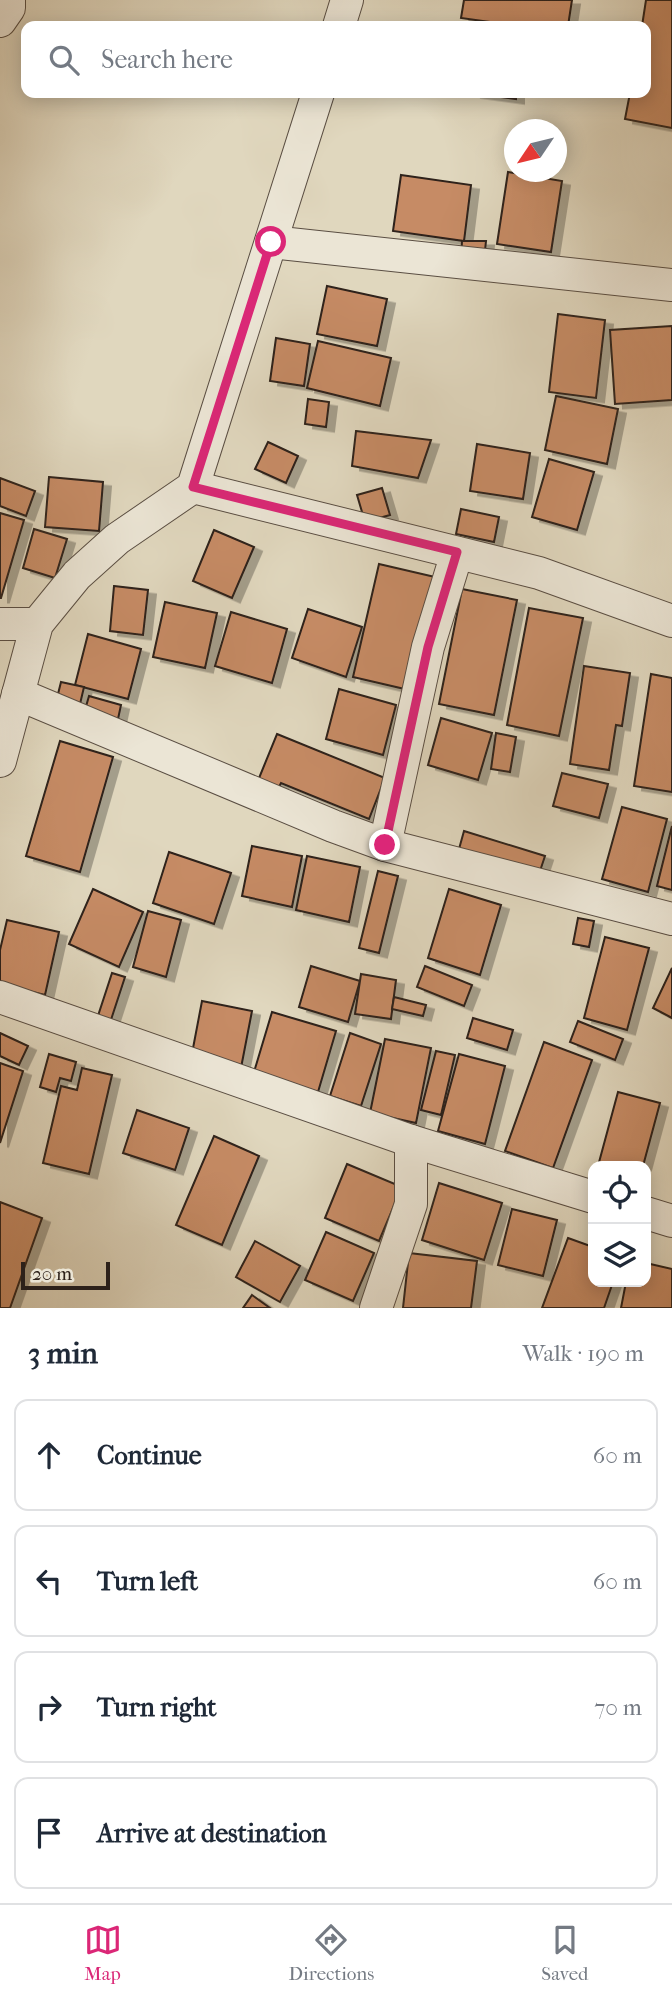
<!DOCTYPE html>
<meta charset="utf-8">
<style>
body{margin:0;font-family:"IM FELL French Canon",serif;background:#f6f6f7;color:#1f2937}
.controls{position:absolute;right:21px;bottom:21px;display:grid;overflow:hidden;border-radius:14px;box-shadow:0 4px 18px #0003}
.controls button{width:63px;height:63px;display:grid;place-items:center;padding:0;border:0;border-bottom:2px solid #e0e1e3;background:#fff;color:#1f2937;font:35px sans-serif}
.compass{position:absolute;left:504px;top:119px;width:63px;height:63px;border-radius:50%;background:#fff;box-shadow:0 4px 18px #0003;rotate:235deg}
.scale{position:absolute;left:21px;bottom:18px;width:89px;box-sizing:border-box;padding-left:7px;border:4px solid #2d211a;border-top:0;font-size:19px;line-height:24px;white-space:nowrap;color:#2d211a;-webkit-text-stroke:5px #ebe5d5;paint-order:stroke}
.stop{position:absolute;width:21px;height:21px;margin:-16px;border:5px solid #db2777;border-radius:50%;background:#fff}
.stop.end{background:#db2777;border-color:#fff;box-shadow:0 2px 7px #0008}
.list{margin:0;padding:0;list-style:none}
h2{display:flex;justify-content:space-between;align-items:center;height:91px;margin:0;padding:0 28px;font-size:30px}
h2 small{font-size:23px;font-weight:400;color:#747a83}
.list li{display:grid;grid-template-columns:46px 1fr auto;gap:21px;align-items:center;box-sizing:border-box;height:112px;margin:0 14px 14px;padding:0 14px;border:2px solid #e0e1e3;border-radius:14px}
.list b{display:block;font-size:26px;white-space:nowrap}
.list em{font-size:23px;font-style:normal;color:#747a83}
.icon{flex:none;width:38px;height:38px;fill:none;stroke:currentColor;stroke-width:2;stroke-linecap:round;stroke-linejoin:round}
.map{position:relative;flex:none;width:672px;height:1308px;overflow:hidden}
.search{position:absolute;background:#fff;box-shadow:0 4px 18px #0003;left:21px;right:21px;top:21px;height:77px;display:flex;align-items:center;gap:18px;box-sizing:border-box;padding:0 24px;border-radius:14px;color:#747a83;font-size:26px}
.sheet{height:595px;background:#fff}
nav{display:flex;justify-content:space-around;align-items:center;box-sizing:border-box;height:98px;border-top:2px solid #e0e1e3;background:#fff;font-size:19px;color:#747a83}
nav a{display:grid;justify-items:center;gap:4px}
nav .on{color:#db2777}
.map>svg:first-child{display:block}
.building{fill:#c68b65;stroke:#2d211a;stroke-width:2;filter:url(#shadow)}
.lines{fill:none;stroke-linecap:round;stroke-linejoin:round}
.street-casing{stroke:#5a4e43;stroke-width:34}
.street{stroke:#ebe5d5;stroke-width:32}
.route{stroke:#db2777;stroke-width:9}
</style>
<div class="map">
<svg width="672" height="1308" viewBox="0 0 672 1308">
<defs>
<filter id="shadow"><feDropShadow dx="8" dy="4.5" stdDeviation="0" flood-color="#0004"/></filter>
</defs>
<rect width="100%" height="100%" fill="#e0d7be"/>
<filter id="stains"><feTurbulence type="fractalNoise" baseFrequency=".00286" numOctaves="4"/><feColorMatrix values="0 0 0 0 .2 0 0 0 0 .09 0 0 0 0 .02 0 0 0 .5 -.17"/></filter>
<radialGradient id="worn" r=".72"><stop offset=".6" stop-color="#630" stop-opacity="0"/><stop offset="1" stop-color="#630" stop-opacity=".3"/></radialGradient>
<g class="building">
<path d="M464,0H572L568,26H518L461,18Z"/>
<path d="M646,0H672V128L625,119L630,93H646V26H642Z"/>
<path d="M472,93H516V99Z"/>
<path d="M508,172L562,181L551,252L497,244Z"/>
<path d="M401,175L471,185L464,241L393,231Z"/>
<path d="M462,241H486L484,260L461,259Z"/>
<path d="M327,286L387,299L377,346L317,334Z"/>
<path d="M558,314L605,320L596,398L549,392Z"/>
<path d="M672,326V400L615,404L610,330Z"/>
<path d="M276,338L310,344L304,386L270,381Z"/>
<path d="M318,341L391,358L380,406L307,388Z"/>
<path d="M556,396L618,409L607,464L545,450Z"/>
<path d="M308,399L329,402L326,427L305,424Z"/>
<path d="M356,431L431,440L418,478L352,466Z"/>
<path d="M268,442L298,456L286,483L255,469Z"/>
<path d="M477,444L530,453L523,499L470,491Z"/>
<path d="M549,459L594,472L577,530L532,517Z"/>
<path d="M49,477L103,482L99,531L45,527Z"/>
<path d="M0,478L35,491L26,516L0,506Z"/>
<path d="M382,488L390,515L365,522L357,495Z"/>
<path d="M461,509L499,517L494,542L456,534Z"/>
<path d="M0,513L24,520L1,598H0Z"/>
<path d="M34,529L67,539L55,578L23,568Z"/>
<path d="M214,530L254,547L232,598L193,581Z"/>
<path d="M379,564L435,577L409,690L353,677Z"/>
<path d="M114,586L148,590L143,635L110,631Z"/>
<path d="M462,589L517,600L494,715L439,704Z"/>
<path d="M165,602L217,613L205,668L153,657Z"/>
<path d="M529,608L583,618L559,736L507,725Z"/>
<path d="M308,609L362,627L346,677L292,658Z"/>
<path d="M231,612L287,629L272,683L215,666Z"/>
<path d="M88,634L141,649L128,699L75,685Z"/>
<path d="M584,666L630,673L622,726L616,725L609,770L570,764Z"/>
<path d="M651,674L672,678V792L634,786Z"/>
<path d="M61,682L84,687L80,704L57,698Z"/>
<path d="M339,689L396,705L383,755L326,739Z"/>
<path d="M89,696L121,705L118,719L85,710Z"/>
<path d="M441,718L492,733L478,780L428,765Z"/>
<path d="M496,733L516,737L510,772L491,769Z"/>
<path d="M277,734L385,778L369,819L281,783L277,791L257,783Z"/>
<path d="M60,741L113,757L80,872L26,856Z"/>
<path d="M562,773L608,784L599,818L553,806Z"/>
<path d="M622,807L667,819L648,892L602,879Z"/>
<path d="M672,826V890L657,886Z"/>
<path d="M464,831L545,856L539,874L459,849Z"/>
<path d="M252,846L302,856L292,907L242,896Z"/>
<path d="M169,852L231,873L214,924L153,903Z"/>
<path d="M307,856L360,867L349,922L296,910Z"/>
<path d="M378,871L398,876L379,953L359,948Z"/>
<path d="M93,889L143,912L119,967L69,944Z"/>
<path d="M449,889L501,905L480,975L428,958Z"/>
<path d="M148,911L181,920L166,977L133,967Z"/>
<path d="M578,918L594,921L589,947L573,944Z"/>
<path d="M7,920L59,932L45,995L0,984V950Z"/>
<path d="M605,937L649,948L627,1030L584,1018Z"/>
<path d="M311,966L360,981L348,1022L299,1007Z"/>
<path d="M425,966L472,985L464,1006L417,987Z"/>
<path d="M672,968V1018L653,1008Z"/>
<path d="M112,973L125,977L107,1032L94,1028Z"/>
<path d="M361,974L396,980L391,1019L355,1014Z"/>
<path d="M394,997L426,1005L423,1016L392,1009Z"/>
<path d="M202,1001L252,1011L240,1073L190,1064Z"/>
<path d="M272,1012L336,1031L318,1092L254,1072Z"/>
<path d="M473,1018L513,1030L507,1050L467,1038Z"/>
<path d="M578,1021L623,1039L615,1060L570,1042Z"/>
<path d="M0,1033L28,1046L19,1065L0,1056Z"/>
<path d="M350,1033L381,1044L361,1106L330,1096Z"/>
<path d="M385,1039L431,1048L416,1123L370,1113Z"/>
<path d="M544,1042L592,1060L553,1168L505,1151Z"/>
<path d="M436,1051L455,1055L441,1115L421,1110Z"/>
<path d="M49,1054L76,1062L71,1081L60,1078L56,1092L40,1087Z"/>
<path d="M459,1054L505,1066L485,1144L438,1131Z"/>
<path d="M0,1063L23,1071L0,1143Z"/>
<path d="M82,1068L112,1075L89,1174L43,1163L61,1086L77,1090Z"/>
<path d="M618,1092L660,1103L643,1166H598Z"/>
<path d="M137,1110L189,1128L175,1170L123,1153Z"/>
<path d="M214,1136L259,1156L222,1245L176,1225Z"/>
<path d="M347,1164L402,1187L379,1241L325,1218Z"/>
<path d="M439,1183L502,1203L484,1260L422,1240Z"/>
<path d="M0,1202L42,1218L10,1308H0Z"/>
<path d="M512,1209L557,1220L543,1276L498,1265Z"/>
<path d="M326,1232L374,1253L353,1301L305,1280Z"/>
<path d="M568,1238L593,1247V1282H613L604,1308H542Z"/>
<path d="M255,1241L300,1266L280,1302L236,1277Z"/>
<path d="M409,1253L477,1261L471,1308H403Z"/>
<path d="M646,1263L672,1269V1308H621L626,1282H646Z"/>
<path d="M252,1295L270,1308H243Z"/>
</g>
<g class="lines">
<g class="street-casing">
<g id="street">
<path d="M0,21L9,8V0"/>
<path d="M339,26L347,0"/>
<path d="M271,242L672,285"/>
<path d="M193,487L539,573L672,621"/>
<path d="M0,624H37"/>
<path d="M18,694L333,826L385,845L672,919"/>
<path d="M0,761L37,624L77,575L117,539L193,487L318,93"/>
<path d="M385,845L428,647L457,553"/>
<path d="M0,997L411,1141L593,1197"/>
<path d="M646,1213L672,1221"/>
<path d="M376,1308L411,1204V1141"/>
</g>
</g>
<use href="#street" class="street"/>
</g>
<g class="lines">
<path class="route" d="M271,242L193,487L457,552L428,647L385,845"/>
</g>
<rect width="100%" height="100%" filter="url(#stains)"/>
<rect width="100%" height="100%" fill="url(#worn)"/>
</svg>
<div class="controls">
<button><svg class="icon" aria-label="locate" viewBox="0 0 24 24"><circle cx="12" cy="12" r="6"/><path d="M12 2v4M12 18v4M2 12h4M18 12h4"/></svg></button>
<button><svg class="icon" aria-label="layers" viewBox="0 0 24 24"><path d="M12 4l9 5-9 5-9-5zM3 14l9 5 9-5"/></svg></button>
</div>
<svg class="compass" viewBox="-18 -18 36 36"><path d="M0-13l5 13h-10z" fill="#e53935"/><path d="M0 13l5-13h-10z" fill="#747a83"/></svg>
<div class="scale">20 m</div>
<div class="stop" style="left:271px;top:242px"></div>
<div class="stop end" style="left:385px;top:845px"></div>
<div class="search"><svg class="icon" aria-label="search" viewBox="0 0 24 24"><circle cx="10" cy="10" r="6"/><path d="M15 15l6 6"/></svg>Search here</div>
</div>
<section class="sheet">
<h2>3 min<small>Walk · 190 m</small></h2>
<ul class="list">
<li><svg class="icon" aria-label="ahead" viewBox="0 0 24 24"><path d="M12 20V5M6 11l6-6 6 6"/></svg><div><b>Continue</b></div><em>60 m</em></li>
<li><svg class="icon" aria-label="left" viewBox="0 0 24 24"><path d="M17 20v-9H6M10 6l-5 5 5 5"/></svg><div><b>Turn left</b></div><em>60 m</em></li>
<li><svg class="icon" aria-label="right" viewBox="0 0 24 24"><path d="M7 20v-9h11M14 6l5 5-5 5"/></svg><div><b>Turn right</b></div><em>70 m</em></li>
<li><svg class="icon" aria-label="arrive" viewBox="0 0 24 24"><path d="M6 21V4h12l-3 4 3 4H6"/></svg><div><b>Arrive at destination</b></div></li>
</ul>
</section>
<nav>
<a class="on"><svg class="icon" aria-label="map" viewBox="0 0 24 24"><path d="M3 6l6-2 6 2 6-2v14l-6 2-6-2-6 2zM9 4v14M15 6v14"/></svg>Map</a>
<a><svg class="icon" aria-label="directions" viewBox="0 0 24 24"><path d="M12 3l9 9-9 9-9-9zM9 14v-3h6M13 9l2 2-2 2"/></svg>Directions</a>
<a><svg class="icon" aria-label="saved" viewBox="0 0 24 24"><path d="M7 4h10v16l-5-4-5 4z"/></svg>Saved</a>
</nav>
